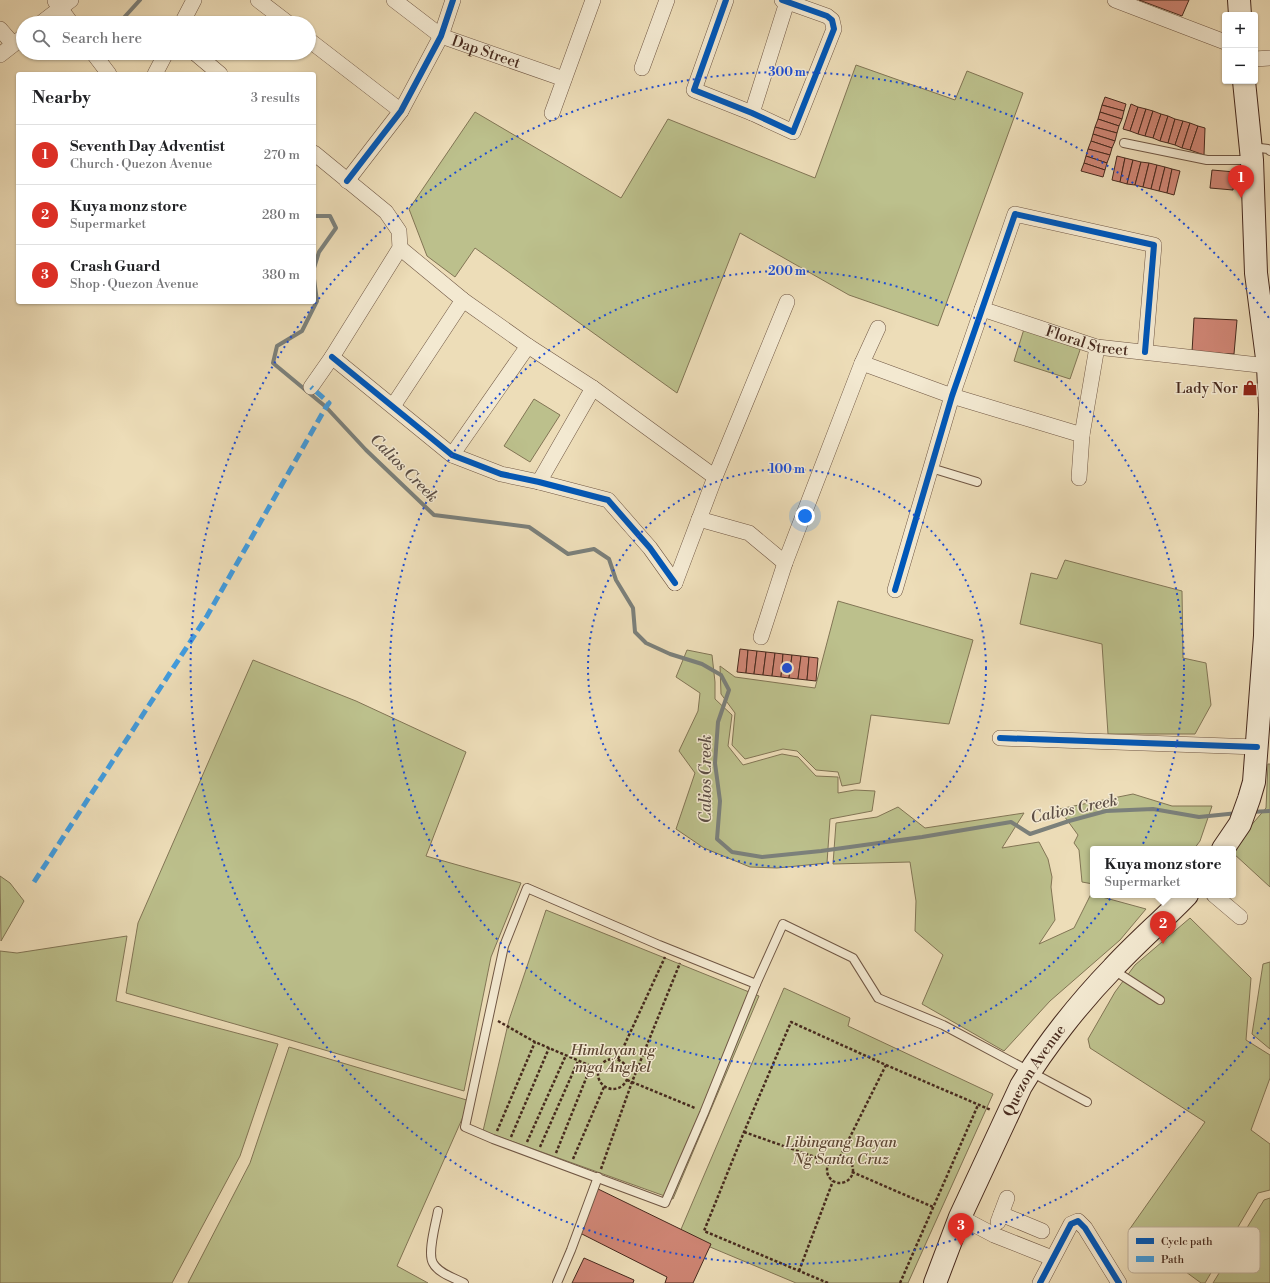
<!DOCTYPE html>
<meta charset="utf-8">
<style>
body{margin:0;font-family:"Libre Bodoni",serif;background:#f2f2f2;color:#202124}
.controls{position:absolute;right:12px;top:12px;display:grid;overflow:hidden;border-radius:4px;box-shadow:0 1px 3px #0004}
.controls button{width:36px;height:36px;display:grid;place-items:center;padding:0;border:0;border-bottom:1px solid #e0e0e0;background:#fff;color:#202124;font:20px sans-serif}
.you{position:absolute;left:805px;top:516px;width:14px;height:14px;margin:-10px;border:3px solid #fff;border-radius:50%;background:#1a73e8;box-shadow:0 0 0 6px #1a73e833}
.badge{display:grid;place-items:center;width:26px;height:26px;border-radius:50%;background:#d93025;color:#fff;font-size:13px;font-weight:700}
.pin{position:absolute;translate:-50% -33px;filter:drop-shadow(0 1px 2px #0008)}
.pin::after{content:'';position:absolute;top:21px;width:14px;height:12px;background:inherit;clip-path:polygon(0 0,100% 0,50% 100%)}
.popup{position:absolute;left:1090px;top:846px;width:146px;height:52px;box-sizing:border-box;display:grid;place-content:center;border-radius:4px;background:#fff;filter:drop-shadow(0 1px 3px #0005);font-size:13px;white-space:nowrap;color:#757577}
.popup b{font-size:15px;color:#202124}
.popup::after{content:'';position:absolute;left:50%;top:100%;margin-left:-8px;border:8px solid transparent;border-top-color:#fff}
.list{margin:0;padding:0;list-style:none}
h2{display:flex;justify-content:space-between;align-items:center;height:52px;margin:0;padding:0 16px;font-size:17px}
h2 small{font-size:13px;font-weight:400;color:#757577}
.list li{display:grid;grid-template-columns:26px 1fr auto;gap:12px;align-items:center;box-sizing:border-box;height:60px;padding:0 16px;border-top:1px solid #e0e0e0}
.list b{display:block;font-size:15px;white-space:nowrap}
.list p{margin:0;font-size:13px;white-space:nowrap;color:#757577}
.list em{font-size:13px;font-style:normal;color:#757577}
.icon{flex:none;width:22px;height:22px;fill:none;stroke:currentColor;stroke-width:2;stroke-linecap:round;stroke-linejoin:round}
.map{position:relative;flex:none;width:1270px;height:1283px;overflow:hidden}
.search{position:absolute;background:#fff;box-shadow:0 1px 3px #0004;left:16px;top:16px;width:300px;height:44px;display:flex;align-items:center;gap:10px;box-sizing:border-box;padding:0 14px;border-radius:22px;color:#757577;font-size:15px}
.panel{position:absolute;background:#fff;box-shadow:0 1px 3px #0004;left:16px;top:72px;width:300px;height:232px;border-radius:4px}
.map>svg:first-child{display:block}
.green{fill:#bcc08c;stroke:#827555}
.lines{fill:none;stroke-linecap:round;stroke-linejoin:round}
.stream{stroke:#7b807b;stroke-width:4}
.building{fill:#cf8675;stroke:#472a1e}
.service-casing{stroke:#705744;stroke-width:10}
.minor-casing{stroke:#705744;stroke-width:16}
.secondary-casing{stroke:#472a1e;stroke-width:24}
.path{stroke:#472a1e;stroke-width:2.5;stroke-dasharray:3 2;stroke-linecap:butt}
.service{stroke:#f3e9d1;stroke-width:8}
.minor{stroke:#f3e9d1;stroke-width:15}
.secondary{stroke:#f3e9d1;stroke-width:22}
.quiet{stroke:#409ce0;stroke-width:5;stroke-dasharray:10 5;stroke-linecap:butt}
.cycleway-casing{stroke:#f3e9d1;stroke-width:8}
.cycleway{stroke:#0057b8;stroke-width:6}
.ring{fill:none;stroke:#1d4ed8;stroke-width:2;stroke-dasharray:2 4}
.labels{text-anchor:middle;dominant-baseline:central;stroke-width:3;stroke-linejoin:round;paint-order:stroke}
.street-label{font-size:15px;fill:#472a1e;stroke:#f3e9d1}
.poi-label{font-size:15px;fill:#472a1e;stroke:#f3e9d1;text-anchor:end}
.park-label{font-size:15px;font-style:italic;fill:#5e4834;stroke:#f3e9d1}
.water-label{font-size:16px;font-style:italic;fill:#5c4e45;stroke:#f3e9d1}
.key{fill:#f3e9d1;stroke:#bfb09b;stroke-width:1}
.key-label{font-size:11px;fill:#472a1e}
.centre{fill:#1d4ed8;stroke:#f3e9d1;stroke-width:2}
.ring-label{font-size:12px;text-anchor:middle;font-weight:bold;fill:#1d4ed8;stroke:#f3e9d1;stroke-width:3;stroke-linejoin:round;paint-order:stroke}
</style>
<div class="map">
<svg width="1270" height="1283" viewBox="0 0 1270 1283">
<rect width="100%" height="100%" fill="#edddb8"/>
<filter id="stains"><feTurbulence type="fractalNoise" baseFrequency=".005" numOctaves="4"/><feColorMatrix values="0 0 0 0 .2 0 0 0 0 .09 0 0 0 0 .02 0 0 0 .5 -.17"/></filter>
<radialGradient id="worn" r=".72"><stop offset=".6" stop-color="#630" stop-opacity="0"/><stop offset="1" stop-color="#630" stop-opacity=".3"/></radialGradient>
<g class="green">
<path d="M856,65L955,100L967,71L1023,93L938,326L849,295L740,233L677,393L475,248L455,277L427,256L409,209L475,112L621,198L668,119L815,178Z"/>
<path d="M1024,329L1081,347L1070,379L1014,361Z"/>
<path d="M534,399L560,415L530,462L504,446Z"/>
<path d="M1065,560L1182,591L1183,658L1206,663L1211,705L1195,734H1108L1102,644L1020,624L1031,573L1057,579Z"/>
<path d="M838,601L973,640L949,724L871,715L860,783L842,786L838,772L816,770L797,751L783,749L745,759L732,745L735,713L721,694L720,666L735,677L815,688Z"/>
<path d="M687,650L712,655L715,682V699L732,715L728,746L743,765L782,754L798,757L816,776L838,777V793L855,790L875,791L872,811L830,819L827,863L777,868L750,867L704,848L676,829L695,773L679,751L698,711L700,693L676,677Z"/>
<path d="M253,660L356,701L466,752L426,856L521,883L491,957L464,1091L277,1036L126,993L138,923Z"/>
<path d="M1268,764H1270V887L1233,853L1231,849L1266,808Z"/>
<path d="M1133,794L1172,806H1212L1200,841L1194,849H1093V884L1082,882L1079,850L1074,843L1078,835L1059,809Z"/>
<path d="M898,807L925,828L1024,813L1002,848L1039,842L1048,859L1052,877L1051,887L1055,920L1039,944L1074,928L1091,894L1146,909L1120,940L1050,1001L1004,1051L922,1004L943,955L915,931L916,901L910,862L833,864L836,823L877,817Z"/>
<path d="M0,876L10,883L24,901L1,941Z"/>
<path d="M546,910L759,996L673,1199L483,1131L509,1020Z"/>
<path d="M1190,918L1251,978L1246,1040L1270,1055V1078L1251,1130L1270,1144V1190L1258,1193L1205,1283H1201L1129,1230L1205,1122L1090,1048L1088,1039L1115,992L1135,965Z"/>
<path d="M127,936L116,1001L278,1044L240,1156L172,1283H0V951L17,953Z"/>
<path d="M1270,962V1049L1252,1034L1263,964Z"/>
<path d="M784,988L850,1018L848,1026L993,1094L908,1283H796L679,1234Z"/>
<path d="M289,1047L470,1101L397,1266L428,1283H188L250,1163Z"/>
<path d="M1270,1198V1283H1213L1264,1200Z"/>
</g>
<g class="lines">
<g class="stream">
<path d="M119,23L140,0"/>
<path d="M105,62L107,53"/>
<path d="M314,216H330L336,228L319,252L314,268"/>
<path d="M314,279L317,301L302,331L277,346L273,363L326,407L366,450L434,515L529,527L568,554L594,549L609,559L616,580L633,608L635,632L646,643L670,654L702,664L721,675L729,690L718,722L715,763L720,801L717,839L732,852L762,857L821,851L922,837L1011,822L1030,834L1069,821L1106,811L1153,809L1199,817L1238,813"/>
<path d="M1250,812L1270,811"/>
</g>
</g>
<g class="building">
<path d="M1139,0H1189L1182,16Z"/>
<path d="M1105,97L1126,104L1124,111L1102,105Z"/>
<path d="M1131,104L1138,107L1130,131L1123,129Z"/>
<path d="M1102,105L1124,111L1122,119L1100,112Z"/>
<path d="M1138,107L1146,109L1138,134L1130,131Z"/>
<path d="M1146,109L1153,111L1145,136L1138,134Z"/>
<path d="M1153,111L1161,114L1153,138L1145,136Z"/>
<path d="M1100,112L1122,119L1119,126L1098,119Z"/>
<path d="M1161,114L1168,116L1160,141L1153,138Z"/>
<path d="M1168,116L1175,119L1168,143L1160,141Z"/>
<path d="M1098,119L1119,126L1117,133L1095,127Z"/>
<path d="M1175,119L1183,121L1175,145L1168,143Z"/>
<path d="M1183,121L1190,123L1182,148L1175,145Z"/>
<path d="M1190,123L1198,126L1190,150L1182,148Z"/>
<path d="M1198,126L1205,128L1204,155L1190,150Z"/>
<path d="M1095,127L1117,133L1115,141L1093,134Z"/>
<path d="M1093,134L1115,141L1112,148L1091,141Z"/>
<path d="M1091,141L1112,148L1110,155L1088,149Z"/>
<path d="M1088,149L1110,155L1107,163L1086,156Z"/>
<path d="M1086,156L1107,163L1105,170L1084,163Z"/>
<path d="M1117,156L1125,158L1120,182L1112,180Z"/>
<path d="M1125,158L1133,160L1127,184L1120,182Z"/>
<path d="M1133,160L1141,162L1135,185L1127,184Z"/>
<path d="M1141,162L1149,163L1143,187L1135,185Z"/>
<path d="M1084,163L1105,170L1103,177L1081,171Z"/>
<path d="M1149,163L1157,165L1151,189L1143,187Z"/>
<path d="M1157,165L1165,167L1159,191L1151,189Z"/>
<path d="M1165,167L1172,169L1167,193L1159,191Z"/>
<path d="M1172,169L1180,171L1174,195L1167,193Z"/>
<path d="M1212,170L1235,172L1233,190L1210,188Z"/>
<path d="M1194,318L1237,320L1234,354L1192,352Z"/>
<path d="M740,649L748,650L746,673L737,672Z"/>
<path d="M748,650L757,651L754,674L746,673Z"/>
<path d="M757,651L766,652L763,675L754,674Z"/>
<path d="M766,652L775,653L772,676L763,675Z"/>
<path d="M775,653L783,654L781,677L772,676Z"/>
<path d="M783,654L792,655L789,678L781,677Z"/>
<path d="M792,655L801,656L798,679L789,678Z"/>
<path d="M801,656L809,657L807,680L798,679Z"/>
<path d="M809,657L818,658L816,681L807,680Z"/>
<path d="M594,1187L711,1244L693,1283H665L667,1277L578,1232Z"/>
<path d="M584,1258L634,1280L633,1283H572Z"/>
</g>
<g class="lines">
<g class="service-casing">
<g id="service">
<path d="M1124,143L1207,160H1251"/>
<path d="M1252,147L1268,149L1270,151"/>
<path d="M931,468L977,482"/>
<path d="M527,888L659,945L756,984L704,1113L665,1203L493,1139L465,1127L504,946Z"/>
<path d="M1112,969L1160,1000"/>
<path d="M756,984L783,924L853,958L878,998L943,1025L1087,1102"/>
<path d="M438,1211C436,1223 427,1253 433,1263C438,1273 454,1278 464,1283"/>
<path d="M557,1283L571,1250L598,1177"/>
</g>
</g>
<g class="minor-casing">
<g id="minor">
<path d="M258,0L288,23"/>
<path id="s1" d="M394,0L441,36L564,79"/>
<path d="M726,0L694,90L752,113L793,132L834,29L832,20L827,16L782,0"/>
<path d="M1115,0L1225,42"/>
<path d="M55,1L71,23"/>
<path d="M41,23L71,0"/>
<path d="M182,23L194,0"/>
<path d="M0,29L13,44"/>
<path d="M309,40L401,111"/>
<path d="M93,53L109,74"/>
<path d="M195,53L220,74"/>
<path d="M0,55L23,37"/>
<path d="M1255,59L1270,58"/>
<path d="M642,68L667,0"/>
<path d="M155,74L166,53"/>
<path d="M552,113L593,0"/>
<path d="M752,113L787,2"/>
<path d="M347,181L401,111L441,36L453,0"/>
<path d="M400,248L463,300L528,346L593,388L715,477"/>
<path id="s2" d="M982,309L1097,347L1268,366"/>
<path d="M332,357L452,455L501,474L539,482L608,500L650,548L675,583"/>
<path d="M862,363L952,396L1082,435"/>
<path d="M311,387L332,357L400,248L399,231L386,212L314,153"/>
<path d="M393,406L463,300"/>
<path d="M452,455L528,346"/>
<path d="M1079,478L1082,435L1097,347"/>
<path d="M539,482L593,388"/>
<path d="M699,519L749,533L785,563"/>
<path d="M675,583L715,477L787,302"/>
<path d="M895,590L952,396L1015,214L1154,245L1145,352"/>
<path d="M761,637L785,563L862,363L878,328"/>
<path d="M1000,738L1257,747"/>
<path d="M1214,895L1240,917"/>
<path d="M1001,1214L1042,1231"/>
<path d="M960,1217L994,1235L1052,1258"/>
<path d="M998,1222L1007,1198"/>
<path d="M1040,1283L1071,1224L1078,1221L1085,1228L1119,1283"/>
</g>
</g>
<g class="secondary-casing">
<g id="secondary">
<path d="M1239,0L1240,15"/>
<path d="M1244,81L1252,160L1256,273L1268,366L1270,409"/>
<path d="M1223,849L1240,824L1249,799L1254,782L1265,636L1270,414"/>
<path id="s3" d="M935,1283L960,1217L1021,1086C1045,1046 1080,1002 1113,968C1137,942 1163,920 1187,895"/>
</g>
</g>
<g class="path">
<path d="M498,1021L535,1042L598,1069"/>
<circle cx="613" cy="1074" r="15"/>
<path d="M618,1059L665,957"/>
<path d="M627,1080L695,1108"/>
<path d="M497,1131L535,1042"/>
<path d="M744,1132L829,1162"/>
<path d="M511,1137L549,1048"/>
<path d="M527,1142L566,1055"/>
<path d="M540,1147L578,1061"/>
<path d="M556,1153L591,1066"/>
<path d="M840,1157L886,1065"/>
<circle cx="840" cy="1170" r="13"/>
<path d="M573,1159L604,1087"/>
<path d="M601,1169L632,1082L680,963"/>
<path d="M852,1172L933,1207"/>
<path d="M799,1271L833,1181"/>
<path d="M828,1283L704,1231L744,1132L791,1022L886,1065L991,1110"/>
<path d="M900,1283L978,1105"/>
</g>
<use href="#service" class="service"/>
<use href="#minor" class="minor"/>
<use href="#secondary" class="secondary"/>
<path class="quiet" d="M34,882L207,616L326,407L329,403L311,387"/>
<g class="cycleway-casing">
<g id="cycleway">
<path d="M726,0L694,90L752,113L793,132L834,29L832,20L827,16L782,0"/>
<path d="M347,181L401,111L441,36L453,0"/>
<path d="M332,357L452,455L501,474L539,482L608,500L650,548L675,583"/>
<path d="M895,590L952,396L1015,214L1154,245L1145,352"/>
<path d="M1000,738L1257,747"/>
<path d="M1040,1283L1071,1224L1078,1221L1085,1228L1119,1283"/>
</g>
</g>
<use href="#cycleway" class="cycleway"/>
</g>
<g class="ring">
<circle cx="787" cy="668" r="199"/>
<circle cx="787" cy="668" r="397"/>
<path d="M1269 1018A596 596 0 1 1 1269 318"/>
</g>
<defs>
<g id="shop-bare" transform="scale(1.2)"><path d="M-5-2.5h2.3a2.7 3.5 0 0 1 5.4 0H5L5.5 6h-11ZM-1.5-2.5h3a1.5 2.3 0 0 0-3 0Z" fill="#8f2418" stroke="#f3e9d1" stroke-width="2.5" paint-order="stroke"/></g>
</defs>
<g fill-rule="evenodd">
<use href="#shop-bare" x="1250" y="388"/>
</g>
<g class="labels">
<g class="street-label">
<text stroke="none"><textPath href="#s1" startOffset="107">Dap Street</textPath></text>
<text stroke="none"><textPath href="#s2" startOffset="110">Floral Street</textPath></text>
<text stroke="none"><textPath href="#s3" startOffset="235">Quezon Avenue</textPath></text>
</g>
<g class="poi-label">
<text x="1238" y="388">Lady Nor</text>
</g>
<g class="park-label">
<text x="613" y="1050">Himlayan ng<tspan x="613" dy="17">mga Anghel</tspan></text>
<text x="841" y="1142">Libingang Bayan<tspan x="841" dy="17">Ng Santa Cruz</tspan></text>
</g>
<g class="water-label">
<text transform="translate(404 468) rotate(45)">Calios Creek</text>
<text transform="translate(706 779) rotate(-90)">Calios Creek</text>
<text transform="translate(1074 809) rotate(-12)">Calios Creek</text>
</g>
</g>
<rect x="1128" y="1227" width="132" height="46" rx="6" class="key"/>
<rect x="1136" y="1238" width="18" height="6" fill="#0057b8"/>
<rect x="1136" y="1256" width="18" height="6" fill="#409ce0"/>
<g class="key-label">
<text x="1161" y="1245">Cycle path</text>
<text x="1161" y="1263">Path</text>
</g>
<circle cx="787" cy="668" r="6" class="centre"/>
<g class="ring-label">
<text x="787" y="76">300 m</text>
<text x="787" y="275">200 m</text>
<text x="787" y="473">100 m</text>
</g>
<rect width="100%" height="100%" filter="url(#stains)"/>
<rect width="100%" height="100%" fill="url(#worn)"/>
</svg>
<div class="controls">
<button>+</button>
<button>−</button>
</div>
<div class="you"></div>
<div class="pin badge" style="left:1241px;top:198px">1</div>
<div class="pin badge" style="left:1163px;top:944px">2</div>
<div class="popup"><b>Kuya monz store</b>Supermarket</div>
<div class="pin badge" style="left:961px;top:1246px">3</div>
<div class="search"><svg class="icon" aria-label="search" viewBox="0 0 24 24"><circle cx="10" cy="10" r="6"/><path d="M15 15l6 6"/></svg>Search here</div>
<section class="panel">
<h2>Nearby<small>3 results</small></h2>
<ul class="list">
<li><span class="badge">1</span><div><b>Seventh Day Adventist</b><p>Church · Quezon Avenue</p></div><em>270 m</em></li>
<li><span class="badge">2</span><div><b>Kuya monz store</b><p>Supermarket</p></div><em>280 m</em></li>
<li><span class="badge">3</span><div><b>Crash Guard</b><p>Shop · Quezon Avenue</p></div><em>380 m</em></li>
</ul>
</section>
</div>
